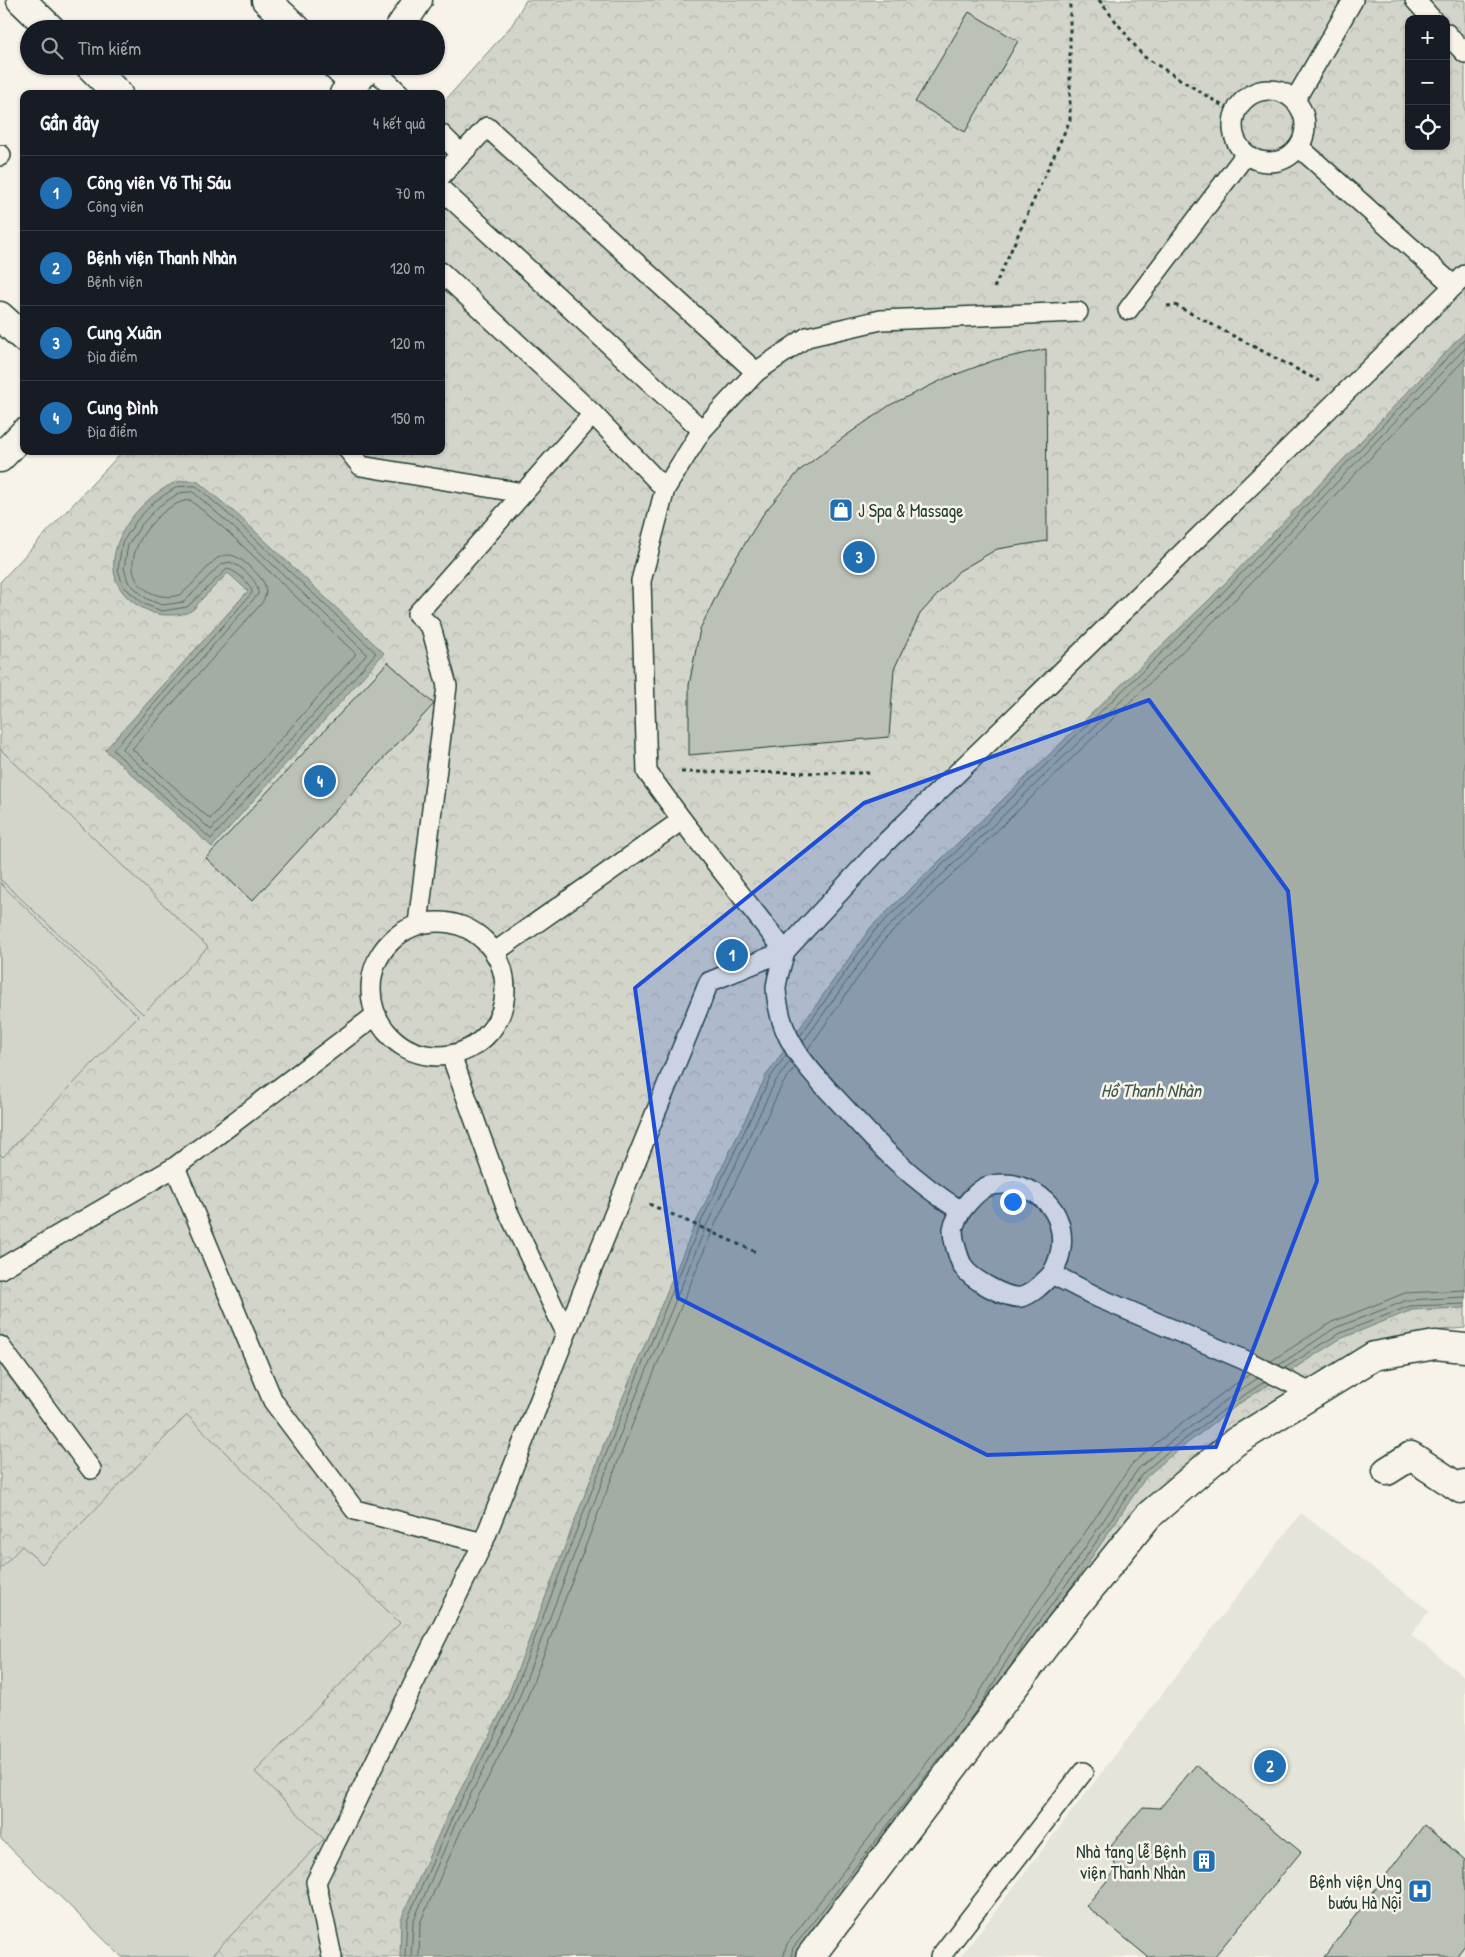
<!DOCTYPE html>
<html lang="vi">
<meta charset="utf-8">
<style>
body{margin:0;font-family:"Patrick Hand",sans-serif;background:#20242c;color:#f1f3f6}
.controls{position:absolute;right:15px;top:15px;display:grid;overflow:hidden;border-radius:10px;box-shadow:0 1px 4px #0004}
.controls button{width:45px;height:45px;display:grid;place-items:center;padding:0;border:0;border-bottom:1px solid #363941;background:#171b24;color:#f1f3f6;font:25px sans-serif}
.you{position:absolute;left:1012px;top:1201px;width:18px;height:18px;margin:-12px;border:4px solid #fff;border-radius:50%;background:#1a73e8;box-shadow:0 0 0 8px #1a73e833}
.badge{display:grid;place-items:center;width:32px;height:32px;border-radius:50%;background:#1f6fb2;color:#fff;font-size:16px;font-weight:700}
.pin{position:absolute;translate:-50% -50%;border:2px solid #fff;box-shadow:0 1px 5px #0006}
.list{margin:0;padding:0;list-style:none}
h2{display:flex;justify-content:space-between;align-items:center;height:65px;margin:0;padding:0 20px;font-size:21px}
h2 small{font-size:16px;font-weight:400;color:#9ea1a6}
.list li{display:grid;grid-template-columns:32px 1fr auto;gap:15px;align-items:center;box-sizing:border-box;height:75px;padding:0 20px;border-top:1px solid #363941}
.list b{display:block;font-size:19px;white-space:nowrap}
.list p{margin:0;font-size:16px;white-space:nowrap;color:#9ea1a6}
.list em{font-size:16px;font-style:normal;color:#9ea1a6}
.icon{flex:none;width:28px;height:28px;fill:none;stroke:currentColor;stroke-width:2;stroke-linecap:round;stroke-linejoin:round}
.map{position:relative;flex:none;width:1465px;height:1957px;overflow:hidden}
.search{position:absolute;background:#171b24;box-shadow:0 1px 4px #0004;left:20px;top:20px;width:425px;height:55px;display:flex;align-items:center;gap:12px;box-sizing:border-box;padding:0 18px;border-radius:28px;color:#9ea1a6;font-size:19px}
.panel{position:absolute;background:#171b24;box-shadow:0 1px 4px #0004;left:20px;top:90px;width:425px;height:365px;border-radius:10px}
.map>svg:first-child{display:block}
.built{fill:#e5e4d9}
.park{fill:url(#park-crowns);stroke:#79897f;fill-rule:evenodd}
.pitch{fill:#d3d5ca;stroke:#79897f}
.water{fill:#a4ada3;stroke:#6f8077}
.lines{fill:none;stroke-linecap:round;stroke-linejoin:round}
.shore{stroke:#546a60;stroke-width:1}
.building{fill:#bbc1b6;stroke:#1f3d34}
.lane-casing{stroke:#1f3d34;stroke-width:22}
.street-casing{stroke:#1f3d34;stroke-width:31}
.secondary-casing{stroke:#1f3d34;stroke-width:31}
.path{stroke:#1f3d34;stroke-width:3;stroke-dasharray:4 4;stroke-linecap:butt}
.lane{stroke:#f7f3e8;stroke-width:19}
.street{stroke:#f7f3e8;stroke-width:28}
.secondary{stroke:#f7f3e8;stroke-width:28}
.marked{fill:#1d4ed8;fill-opacity:0.2;stroke:#1d4ed8;stroke-width:4;stroke-linejoin:round}
.labels{text-anchor:middle;dominant-baseline:central;stroke-width:5;stroke-linejoin:round;paint-order:stroke}
.poi-label{font-size:18px;fill:#1f3d34;stroke:#f7f3e8;text-anchor:end}
.water-label{font-size:19px;font-style:italic;fill:#405950;stroke:#f7f3e8}
</style>
<div class="map">
<svg width="1465" height="1957" viewBox="0 0 1465 1957">
<defs>
<pattern id="park-crowns" width="20" height="18" patternUnits="userSpaceOnUse" patternTransform="scale(1.25)"><rect width="20" height="18" fill="#d3d5ca"/><path d="M2 6a3 3 0 1 1 6 0M12 15a3 3 0 1 1 6 0" fill="none" stroke="#b5b8ae"/></pattern>
</defs>
<rect width="100%" height="100%" fill="#f7f3e8"/>
<filter id="ink" filterUnits="userSpaceOnUse"><feTurbulence type="fractalNoise" baseFrequency=".02" numOctaves="2"/><feDisplacementMap in="SourceGraphic" scale="10" xChannelSelector="R" yChannelSelector="G"/><feConvolveMatrix kernelMatrix="1 2 1 2 8 2 1 2 1" color-interpolation-filters="sRGB"/></filter>
<g filter="url(#ink)">
<path class="built" d="M1301,1513L1429,1611L1411,1635L1465,1677V1957H960Z"/>
<path class="park" d="M526,0H1465V1328L1441,1330L1374,1354L1170,1507L993,1737L828,1957H123L0,1837V582L123,451H441V105L512,25ZM1409,19H1446V146H1409Z"/>
<g class="pitch">
<path d="M0,749L208,947L143,1014L0,879Z"/>
<path d="M0,883L138,1016L3,1157L0,1154Z"/>
<path d="M187,1415L400,1623L255,1772L324,1839L210,1957H122L0,1838V1569L22,1546L42,1564Z"/>
</g>
<g class="water">
<path d="M1465,332V1308L1412,1310L1340,1339L1240,1403L1168,1458L1146,1477L1081,1573L801,1957H400L401,1919L446,1818L503,1708L613,1421L697,1220L766,1076L871,927L1210,599Z"/>
<path d="M197,481L240,517L384,653L212,847L105,750L248,591L228,573C219,582 210,591 201,600C198,603 195,609 191,611C183,616 162,616 154,613C79,586 122,507 174,483C181,480 190,481 197,481Z"/>
</g>
<g class="lines">
<g class="shore">
<path d="M196,486L236,521L376,653L211,839L113,750L252,593C252,584 235,570 227,569L187,607L162,611L144,604L123,586L118,569L122,543L137,520L155,501L177,487Z"/>
<path d="M193,492L232,526L367,654L211,830L122,749L258,594C260,582 241,565 229,562L220,565L184,602L162,605L147,599L128,582L124,568L128,545L142,524L159,506L179,493Z"/>
<path d="M190,500L227,531L356,654L210,819L132,749L261,604C272,589 262,578 251,568C240,558 231,550 216,559C208,566 188,590 181,594C173,598 162,597 154,594C103,573 156,502 190,500Z"/>
<path d="M800,1036L875,930L1213,603L1465,339"/>
<path d="M803,1042L880,935L1218,607L1465,348"/>
<path d="M808,1049L885,939L1223,612L1465,359"/>
<path d="M1271,1361L1332,1322L1405,1293L1465,1290"/>
<path d="M1279,1365L1335,1328L1408,1300L1465,1297"/>
<path d="M1285,1368L1338,1334L1410,1306L1465,1304"/>
<path d="M1012,1664L1027,1638L1077,1570L1142,1474L1165,1454L1237,1400L1264,1382"/>
<path d="M405,1957L407,1920L451,1820L507,1710L618,1423L701,1222L770,1078L786,1055"/>
<path d="M411,1957L413,1922L456,1822L513,1713L624,1425L707,1224L775,1082L790,1061"/>
<path d="M419,1957L420,1923L463,1826L520,1716L631,1428L714,1227L782,1085L795,1067"/>
<path d="M783,1957L787,1944L976,1699L1016,1631L1065,1562L1132,1464L1156,1443L1228,1389L1250,1374"/>
<path d="M791,1957L793,1948L982,1703L1022,1635L1072,1567L1138,1469L1161,1449L1233,1395L1258,1378"/>
</g>
</g>
<g class="building">
<path d="M969,12L1018,41L965,132L915,102Z"/>
<path d="M1046,349L1047,541L997,549L959,571L920,614L894,669L889,737L689,755V685L700,629L731,566L764,513L799,471L844,437L890,405L946,378L995,360Z"/>
<path d="M388,662L434,704L252,901L206,858Z"/>
<path d="M1196,1765L1301,1852L1214,1957H1148L1086,1906L1116,1870L1111,1845L1143,1807L1160,1808Z"/>
<path d="M1424,1825L1465,1860V1945L1456,1957H1324Z"/>
</g>
<g class="lines">
<g class="lane-casing">
<g id="lane">
<path d="M1415,0L1432,19"/>
<path d="M1446,33L1465,53"/>
<path d="M371,66L400,94"/>
<circle cx="1269" cy="126" r="36"/>
<path d="M1295,100L1353,0"/>
<path d="M441,134L461,154"/>
<path d="M1299,147L1454,286"/>
<path d="M0,156L1,155"/>
<path d="M441,176L487,127L756,372"/>
<path d="M441,189L702,430"/>
<path d="M441,272L593,414L665,489"/>
<path d="M1128,310L1246,154"/>
<path d="M349,451L361,466L523,493"/>
<circle cx="438" cy="989" r="67"/>
<path d="M418,924L447,686L431,627L417,614L593,414"/>
<path d="M785,951L682,820L647,772L641,581L665,489L702,430L756,372L807,337L881,320L1078,312"/>
<path d="M785,951C782,963 777,976 776,988C776,997 779,1010 781,1018C791,1053 819,1080 842,1105C881,1148 912,1180 961,1211C968,1202 976,1192 986,1187C996,1183 1011,1183 1021,1187C1060,1199 1072,1239 1052,1274L1099,1298L1247,1361L1311,1393"/>
<path d="M495,952L682,820"/>
<path d="M451,1055L507,1209L566,1333"/>
<path d="M175,1167L273,1401L355,1510L483,1543"/>
<path d="M961,1211C959,1216 954,1223 953,1229C953,1240 958,1257 963,1267C971,1279 1006,1299 1021,1297C1032,1295 1045,1281 1052,1274"/>
<path d="M0,1269L175,1167L376,1015"/>
<path d="M0,1346L91,1469"/>
<path d="M332,1957L316,1882L483,1543L587,1281L709,982L785,951L885,843L1046,687L1465,275"/>
<path d="M940,1957L1083,1772"/>
</g>
</g>
<g class="street-casing">
<g id="street">
<path d="M21,0L51,29"/>
<path d="M266,0L297,29"/>
<path d="M90,66L118,94"/>
<path d="M336,66L354,83"/>
<path d="M0,316L24,338"/>
<path d="M1387,1471L1411,1456L1461,1489L1465,1484"/>
<path d="M810,1957L1059,1627L1148,1516L1235,1442L1374,1356L1435,1345L1465,1348"/>
</g>
</g>
<g class="secondary-casing">
<g id="secondary">
<path d="M399,29L418,0"/>
<path d="M344,94L370,66"/>
<path d="M0,458L24,433"/>
</g>
</g>
<g class="path">
<path d="M1099,0L1143,56L1234,113"/>
<path d="M994,288L1070,120V0"/>
<path d="M1167,306L1175,305L1319,381"/>
<path d="M681,772L873,773"/>
<path d="M649,1204L758,1253"/>
</g>
<use href="#lane" class="lane"/>
<use href="#street" class="street"/>
<use href="#secondary" class="secondary"/>
</g>
</g>
<path class="marked" d="M1149,700L1288,891L1317,1181L1216,1447L987,1455L678,1298L635,988L864,803Z"/>
<defs>
<g id="shop-square" transform="scale(1.25)"><rect x="-9" y="-9" width="18" height="18" rx="4" fill="#1f6fb2" stroke="#f7f3e8"/><path d="M-5-2.5h2.3a2.7 3.5 0 0 1 5.4 0H5L5.5 6h-11ZM-1.5-2.5h3a1.5 2.3 0 0 0-3 0Z" fill="#fff"/></g>
<g id="building-square" transform="scale(1.25)"><rect x="-9" y="-9" width="18" height="18" rx="4" fill="#1f6fb2" stroke="#f7f3e8"/><path d="M-4-6H4V6H1V3H-1V6H-4ZM-2.5-4.3h1.7v1.8h-1.7ZM.8-4.3h1.7v1.8H.8ZM-2.5-1h1.7V.8h-1.7ZM.8-1h1.7V.8H.8Z" fill="#fff"/></g>
<g id="hospital-square" transform="scale(1.25)"><rect x="-9" y="-9" width="18" height="18" rx="4" fill="#1f6fb2" stroke="#f7f3e8"/><path d="M-5-5h3v3.5h4V-5h3V5h-3V1.5h-4V5h-3Z" fill="#fff"/></g>
</defs>
<g fill-rule="evenodd">
<use href="#shop-square" x="841" y="510"/>
<use href="#building-square" x="1204" y="1861"/>
<use href="#hospital-square" x="1420" y="1891"/>
</g>
<g class="labels">
<g class="poi-label">
<text x="858" y="510" text-anchor="start">J Spa &amp; Massage</text>
<text x="1186" y="1851">Nhà tang lễ Bệnh<tspan x="1186" dy="21">viện Thanh Nhàn</tspan></text>
<text x="1402" y="1881">Bệnh viện Ung<tspan x="1402" dy="21">bướu Hà Nội</tspan></text>
</g>
<g class="water-label">
<text x="1151" y="1090">Hồ Thanh Nhàn</text>
</g>
</g>
</svg>
<div class="controls">
<button>+</button>
<button>−</button>
<button><svg class="icon" aria-label="locate" viewBox="0 0 24 24"><circle cx="12" cy="12" r="6"/><path d="M12 2v4M12 18v4M2 12h4M18 12h4"/></svg></button>
</div>
<div class="you"></div>
<div class="pin badge" style="left:732px;top:955px">1</div>
<div class="pin badge" style="left:1270px;top:1766px">2</div>
<div class="pin badge" style="left:859px;top:557px">3</div>
<div class="pin badge" style="left:320px;top:781px">4</div>
<div class="search"><svg class="icon" aria-label="search" viewBox="0 0 24 24"><circle cx="10" cy="10" r="6"/><path d="M15 15l6 6"/></svg>Tìm kiếm</div>
<section class="panel">
<h2>Gần đây<small>4 kết quả</small></h2>
<ul class="list">
<li><span class="badge">1</span><div><b>Công viên Võ Thị Sáu</b><p>Công viên</p></div><em>70 m</em></li>
<li><span class="badge">2</span><div><b>Bệnh viện Thanh Nhàn</b><p>Bệnh viện</p></div><em>120 m</em></li>
<li><span class="badge">3</span><div><b>Cung Xuân</b><p>Địa điểm</p></div><em>120 m</em></li>
<li><span class="badge">4</span><div><b>Cung Đình</b><p>Địa điểm</p></div><em>150 m</em></li>
</ul>
</section>
</div>
